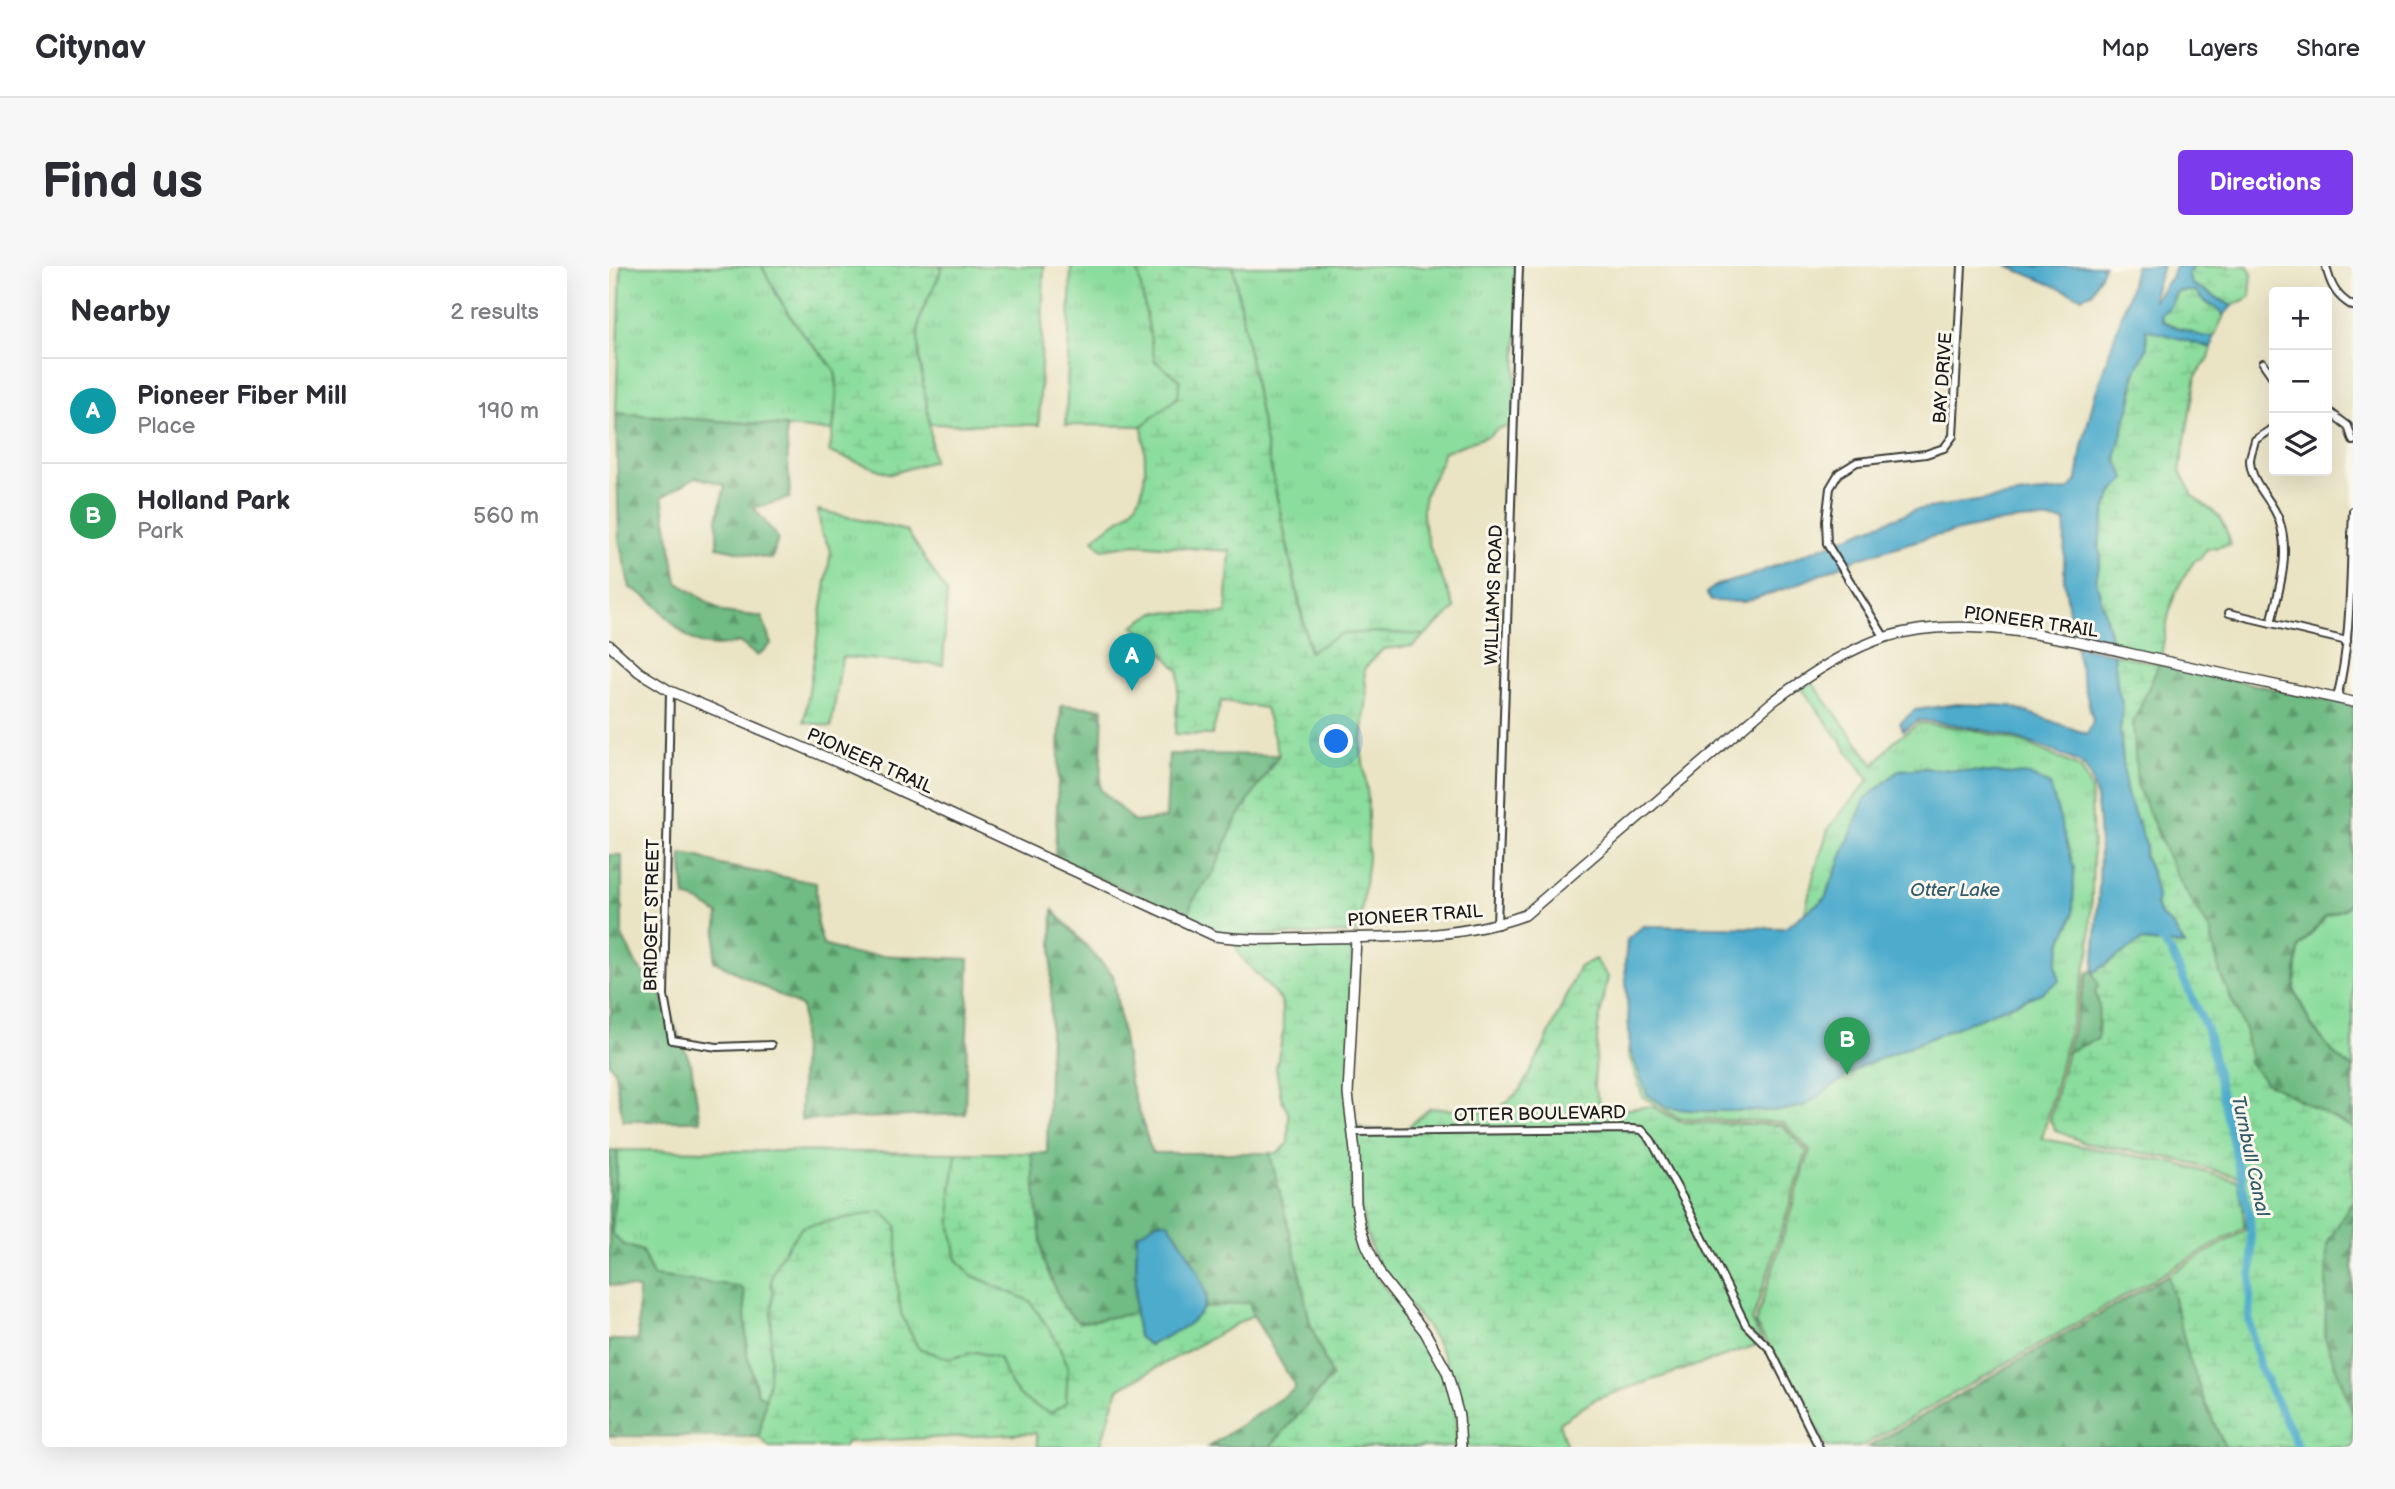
<!DOCTYPE html>
<meta charset="utf-8">
<style>
body{margin:0;font-family:"Balsamiq Sans",sans-serif;background:#f7f7f7;color:#2b2b33}
.controls{position:absolute;right:21px;top:21px;display:grid;overflow:hidden;border-radius:7px;box-shadow:0 7px 28px #0002}
.controls button{width:63px;height:63px;display:grid;place-items:center;padding:0;border:0;border-bottom:2px solid #e1e1e2;background:#fff;color:#2b2b33;font:35px sans-serif}
.you{position:absolute;left:728px;top:476px;width:24px;height:24px;margin:-18px;border:5px solid #fff;border-radius:50%;background:#1a73e8;box-shadow:0 0 0 10px #1a73e833}
.badge{display:grid;place-items:center;width:46px;height:46px;border-radius:50%;background:#7c3aed;color:#fff;font-size:23px;font-weight:700}
.pin{position:absolute;translate:-50% -58px;filter:drop-shadow(0 2px 4px #0008)}
.pin::after{content:'';position:absolute;top:37px;width:24px;height:21px;background:inherit;clip-path:polygon(0 0,100% 0,50% 100%)}
.list{margin:0;padding:0;list-style:none}
h2{display:flex;justify-content:space-between;align-items:center;height:91px;margin:0;padding:0 28px;font-size:30px}
h2 small{font-size:23px;font-weight:400;color:#7c7c81}
.list li{display:grid;grid-template-columns:46px 1fr auto;gap:21px;align-items:center;box-sizing:border-box;height:105px;padding:0 28px;border-top:2px solid #e1e1e2}
.list b{display:block;font-size:26px;white-space:nowrap}
.list p{margin:0;font-size:23px;white-space:nowrap;color:#7c7c81}
.list em{font-size:23px;font-style:normal;color:#7c7c81}
.icon{flex:none;width:38px;height:38px;fill:none;stroke:currentColor;stroke-width:2;stroke-linecap:round;stroke-linejoin:round}
.map{position:relative;flex:none;width:1744px;height:1181px;overflow:hidden;border-radius:7px}
header{display:flex;align-items:center;gap:42px;box-sizing:border-box;height:98px;padding:0 35px;background:#fff;border-bottom:2px solid #e1e1e2}
header strong{font-size:33px}
nav{display:flex;gap:38px;margin-inline-start:auto;font-size:24px}
.intro{display:flex;align-items:center;justify-content:space-between;box-sizing:border-box;height:168px;padding:0 42px}
h1{margin:0;font-size:49px}
.button{padding:18px 32px;border-radius:7px;background:#7c3aed;color:#fff;font-size:24px;font-weight:700}
main{display:flex;gap:42px;padding:0 42px}
aside{flex:1;background:#fff;border-radius:7px;box-shadow:0 7px 28px #0002}
.map>svg:first-child{display:block}
.grass{fill:url(#grass-tufts);stroke:#547c5c;stroke-width:2}
.forest{fill:url(#forest-firs);stroke:#466c50;stroke-width:2}
.wetland{fill:url(#wetland-marsh);stroke:#547c5c;stroke-width:2}
.water{fill:#4dabcc;stroke:#346474;stroke-width:2}
.lines{fill:none;stroke-linecap:round;stroke-linejoin:round}
.canal{stroke:#4dabcc;stroke-width:8}
.street-casing{stroke:#3b3a35;stroke-width:10}
.secondary-casing{stroke:#3b3a35;stroke-width:12}
.street{stroke:#fff;stroke-width:6}
.secondary{stroke:#fff;stroke-width:9}
.labels{text-anchor:middle;dominant-baseline:central;stroke-width:6;stroke-linejoin:round;paint-order:stroke}
.street-label{font-size:18px;fill:#1c1c1c;stroke:#fbf7ec}
.water-label{font-size:19px;font-style:italic;fill:#325c6b;stroke:#fbf7ec}
</style>
<header>
<strong>Citynav</strong>
<nav><a>Map</a><a>Layers</a><a>Share</a></nav>
</header>
<div class="intro"><h1>Find us</h1><a class="button">Directions</a></div>
<main>
<aside>
<h2>Nearby<small>2 results</small></h2>
<ul class="list">
<li><span class="badge" style="background:#0f9aa8">A</span><div><b>Pioneer Fiber Mill</b><p>Place</p></div><em>190 m</em></li>
<li><span class="badge" style="background:#2e9e5b">B</span><div><b>Holland Park</b><p>Park</p></div><em>560 m</em></li>
</ul>
</aside>
<div class="map">
<svg width="1744" height="1181" viewBox="0 0 1744 1181">
<defs>
<pattern id="grass-tufts" width="24" height="20" patternUnits="userSpaceOnUse" patternTransform="scale(1.75)"><rect width="24" height="20" fill="#8bdd9d"/><path d="M3 7l-1-3M5 7V3M7 7l1-3M15 17l-1-3M17 17v-4M19 17l1-3" fill="none" stroke="#77bd87"/></pattern>
<pattern id="forest-firs" width="22" height="20" patternUnits="userSpaceOnUse" patternTransform="scale(1.75)"><rect width="22" height="20" fill="#70bc84"/><path d="M5 1l3.5 6h-7zM16 11l3.5 6h-7z" fill="#5b986b"/></pattern>
<pattern id="wetland-marsh" width="20" height="14" patternUnits="userSpaceOnUse" patternTransform="scale(1.75)"><rect width="20" height="14" fill="#8bdd9d"/><path d="M1 5h8M5 5V1M11 12h8M15 12V8" fill="none" stroke="#77bd87"/></pattern>
</defs>
<rect width="100%" height="100%" fill="#fbf7ec"/>
<filter id="ink" filterUnits="userSpaceOnUse"><feTurbulence type="fractalNoise" baseFrequency=".0143" numOctaves="2"/><feDisplacementMap in="SourceGraphic" scale="14" xChannelSelector="R" yChannelSelector="G"/><feConvolveMatrix kernelMatrix="1 2 1 2 8 2 1 2 1" color-interpolation-filters="sRGB"/></filter>
<filter id="wash" filterUnits="userSpaceOnUse"><feTurbulence type="fractalNoise" baseFrequency=".00686" numOctaves="4" result="noise"/><feDisplacementMap in="SourceGraphic" scale="28" xChannelSelector="R" yChannelSelector="G"/><feGaussianBlur stdDeviation="1.57" result="paint"/><feColorMatrix in="noise" values="0 0 0 0 0 0 0 0 0 0 0 0 0 0 0 0 0 1.4 0 .05"/><feComposite in="paint" operator="in"/></filter>
<g filter="url(#wash)">
<rect width="100%" height="100%" fill="#eae4c4"/>
<g class="grass">
<path d="M12,0H153L167,28L195,70L226,104L228,122L224,165L7,147Z"/>
<path d="M333,0H435L430,159L320,158C317,123 303,84 312,50C317,31 329,18 333,0Z"/>
<path d="M462,0H528L546,95L571,114L569,131L533,160L457,159Z"/>
<path d="M624,0H911L905,160L890,162L879,170L834,186C832,205 821,213 816,230C806,262 835,313 846,343L816,369L764,366L701,386L653,159Z"/>
<path d="M209,244L298,265L338,327L334,399L233,391L222,461L195,456L222,284L212,266Z"/>
<path d="M1202,415L1265,499L1286,474L1310,457L1360,463L1417,477L1472,502L1482,523L1484,589L1481,683L1433,873L1565,897L1629,915L1634,942L1635,962L1251,1181H1218L1183,1115L1146,1058L1201,885L1174,856L1072,853L1034,831L1019,787L1033,675H1189L1205,608L1220,561L1260,514L1192,421Z"/>
<path d="M1744,633V803L1728,791L1703,761L1685,723L1690,682L1717,650L1737,642Z"/>
<path d="M9,884L350,887L347,889L342,925V960L348,993L362,1009L421,1035L448,1075L459,1100L457,1137L442,1147C410,1135 401,1123 390,1092L367,1086L340,1093L309,1082L292,1048L288,1016V960L273,945L193,961C181,978 156,1004 164,1025L160,1115L157,1133L149,1128L138,1088L135,1025L44,1010L33,985L13,978L2,967Z"/>
</g>
<g class="forest">
<path d="M7,147L177,160L181,232L145,242L169,272L163,293L108,281V253L116,219L87,211L53,231L68,316L114,346L153,351L162,378L148,390L130,376C69,395 64,338 21,322L10,274Z"/>
<path d="M1550,398L1744,440V633L1737,642L1717,650L1690,682L1685,723L1703,761L1728,791L1744,803V862L1656,816L1639,795L1636,764L1611,708L1601,664L1574,621L1559,591L1528,519L1524,457Z"/>
<path d="M452,439L494,442L491,523L525,556L557,552L560,488L670,489L626,556L605,606L585,633L577,652L446,592Z"/>
<path d="M72,588L91,591L111,599L207,617L208,658L214,679L244,688L360,693L356,848L192,854L193,741L105,695L109,648L91,636L76,631Z"/>
<path d="M0,589H13V669L28,700L49,721L82,798L91,855H14L5,803L0,797V751L2,746L0,728Z"/>
<path d="M444,644L504,709L521,816L543,887H661L690,1003L701,1057L723,1111L661,1181H599L687,1122L644,1049L640,1036L596,1042L598,1028L528,969L526,1047L470,1057L454,1041L434,994L422,887H438Z"/>
<path d="M1484,704L1490,720L1486,725L1490,739L1489,773L1458,786L1478,707Z"/>
<path d="M0,884H9L3,967L13,978L33,985L44,1010L129,1020L135,1025L138,1088L149,1128L157,1133L150,1171L0,1170V1074H29V1023L0,1019Z"/>
<path d="M1744,933V1147L1716,1073L1718,978Z"/>
<path d="M1559,1009L1580,1092L1597,1139L1616,1181H1259Z"/>
</g>
<g class="wetland">
<path d="M153,0H333C329,18 317,31 312,49C304,79 314,112 318,141C321,159 322,177 324,195L282,208L220,186C224,168 232,123 226,106C223,95 202,79 195,69C178,48 165,24 153,0Z"/>
<path d="M528,0H624L653,159L700,386L732,368L764,366L816,369L804,380L774,383L755,403L758,431L752,482L759,532V593L750,667L633,670L607,666L577,652L585,633L605,606L626,556L670,489L656,442L612,435L603,469L566,468L570,405L550,383L524,360L546,346L617,348L621,285L526,278L493,283L484,273C495,263 509,256 520,246C542,226 536,186 533,160L569,131L571,114L546,95Z"/>
<path d="M1583,0H1639L1643,8L1641,31L1623,40L1592,22H1587L1580,15L1579,9Z"/>
<path d="M1582,24L1587,25C1593,38 1606,40 1615,49L1605,71H1592L1554,55L1552,48L1554,44L1560,42L1569,25L1576,26Z"/>
<path d="M1537,62L1603,82L1600,92L1587,110L1571,205L1584,230L1611,251L1620,271L1621,279L1598,283L1591,293H1587C1560,330 1560,346 1552,390L1504,379L1487,314L1492,290L1489,281L1497,241L1514,207C1498,189 1518,153 1523,133C1525,124 1524,114 1527,105C1532,88 1539,82 1537,62Z"/>
<path d="M1505,388L1550,398L1524,457L1528,519L1559,591L1574,621L1601,664L1611,708L1636,764L1641,793L1639,795L1656,816L1744,862V933L1718,978L1716,1073L1744,1147V1181H1616L1597,1139L1580,1092L1559,1009L1637,964V942L1632,912L1566,893L1476,877L1446,864L1441,854L1458,786L1489,773L1490,739L1486,725L1490,720L1484,707L1532,675L1576,679L1563,659L1551,649L1547,639L1548,630L1543,608L1535,590L1537,579L1517,525L1511,466L1514,440L1509,425Z"/>
<path d="M743,676V937L753,980L769,1013L813,1068L835,1108L847,1150L848,1181H661L723,1111L701,1057L690,1003L661,887H669L679,878L680,849L672,831L667,802L675,763L672,734L631,690L626,677Z"/>
<path d="M986,693L999,711L989,760L985,821L995,846L1043,840L1072,856L1173,859L1198,886L1143,1056L1154,1077L987,1133L950,1157L958,1181H856C853,1137 844,1096 817,1060C801,1039 780,1019 768,996C747,953 749,905 746,859L758,864L797,863L821,842L886,847L911,824L935,780L970,701Z"/>
<path d="M350,887H422L434,994L454,1041L470,1057L526,1047L529,1071L541,1079L565,1066L596,1042L640,1036L644,1049L509,1123L491,1181H429L427,1167L237,1176L235,1181H160L150,1171L160,1115L164,1025C156,1004 181,978 193,961L273,945L288,960V1016L292,1048L309,1082L340,1093L367,1086L390,1092C401,1123 410,1135 442,1147L457,1137L459,1100L448,1075L421,1035L362,1009L348,993L342,960V925L347,888Z"/>
</g>
<g class="water">
<path d="M1398,0H1495L1483,27L1472,31Z"/>
<path d="M1526,0H1554L1544,30L1545,34L1562,11L1566,0H1583L1579,9L1583,18L1623,40L1615,49C1606,39 1593,37 1587,25H1569L1565,29L1560,42L1552,48L1554,55C1562,60 1597,73 1605,71L1603,82L1537,63L1538,81L1525,109L1522,135L1509,181L1507,194L1517,213L1505,224L1497,241L1489,281L1492,290L1487,314L1504,379L1464,371L1455,314L1456,255L1420,253L1392,256L1317,272L1247,293L1184,320L1135,336L1102,335L1097,327L1108,319L1138,311L1306,244L1423,227L1459,224L1468,214L1473,181L1485,132L1520,27Z"/>
<path d="M1466,380L1505,388L1509,425L1514,440L1511,466L1517,525L1537,579L1535,590L1543,608L1548,631L1547,639L1551,649L1563,659L1576,679L1532,675L1484,707C1487,662 1502,534 1475,500C1470,495 1457,491 1451,488C1405,468 1359,459 1310,454L1294,464L1291,457L1306,444L1348,438L1401,440L1478,468L1484,455Z"/>
<path d="M1315,502L1420,509L1441,519L1465,602L1464,650L1453,675L1447,698L1450,715L1432,727L1251,801L1195,840L1171,845H1091L1059,842L1038,828L1021,784L1016,697L1018,674L1034,660L1176,662L1216,632L1256,533L1290,504Z"/>
<path d="M548,956H559C570,972 607,1025 594,1043C583,1060 558,1070 540,1079L529,1071L526,1047L528,969Z"/>
</g>
<g class="lines">
<path class="canal" d="M1548,670L1562,686L1598,764L1641,952L1643,992L1640,1054L1650,1099L1689,1181"/>
</g>
</g>
<g filter="url(#ink)">
<g class="lines">
<g class="street-casing">
<g id="street">
<path d="M1717,0C1721,18 1727,31 1744,40"/>
<path d="M1654,97L1665,113"/>
<path d="M1718,144L1739,160L1744,175"/>
<path d="M1620,347L1738,375"/>
<path d="M1662,357C1670,324 1682,288 1670,254C1663,233 1642,218 1641,195C1641,188 1645,180 1646,174L1665,162"/>
<path d="M1276,372L1218,278L1217,255L1221,222L1230,207L1248,196L1317,188L1335,182L1344,170L1353,0"/>
<path d="M61,425L55,730L63,774L108,781L162,779"/>
<path d="M1728,432C1743,372 1741,307 1744,245"/>
<path d="M888,659L910,0"/>
<path d="M743,866L1023,863L1033,864L1042,874L1078,940L1137,1059L1161,1083L1210,1181"/>
</g>
</g>
<g class="secondary-casing">
<g id="secondary">
<path d="M0,379L30,406L61,425L235,499L606,670C640,675 673,673 708,672C777,671 851,673 916,649L1162,437C1195,412 1238,383 1277,371C1359,346 1464,375 1546,393C1612,407 1678,422 1744,436"/>
<path d="M747,672L739,828L746,885L747,937L751,959L757,978L772,1010L816,1066L838,1106L850,1150L852,1181"/>
</g>
</g>
<use href="#street" class="street"/>
<use href="#secondary" class="secondary"/>
</g>
</g>
<g class="labels">
<g class="street-label">
<text transform="translate(1334 112) rotate(-86)">BAY DRIVE</text>
<text transform="translate(885 329) rotate(-88)">WILLIAMS ROAD</text>
<text transform="translate(1422 356) rotate(8)">PIONEER TRAIL</text>
<text transform="translate(261 495) rotate(24)">PIONEER TRAIL</text>
<text transform="translate(43 649) rotate(-89)">BRIDGET STREET</text>
<text transform="translate(806 650) rotate(-4)">PIONEER TRAIL</text>
<text transform="translate(931 848) rotate(-1)">OTTER BOULEVARD</text>
</g>
<g class="water-label">
<text x="1346" y="624">Otter Lake</text>
<text transform="translate(1641 890) rotate(78)">Turnbull Canal</text>
</g>
</g>
</svg>
<div class="controls">
<button>+</button>
<button>−</button>
<button><svg class="icon" aria-label="layers" viewBox="0 0 24 24"><path d="M12 4l9 5-9 5-9-5zM3 14l9 5 9-5"/></svg></button>
</div>
<div class="you"></div>
<div class="pin badge" style="left:523px;top:425px;background:#0f9aa8">A</div>
<div class="pin badge" style="left:1238px;top:809px;background:#2e9e5b">B</div>
</div>
</main>
